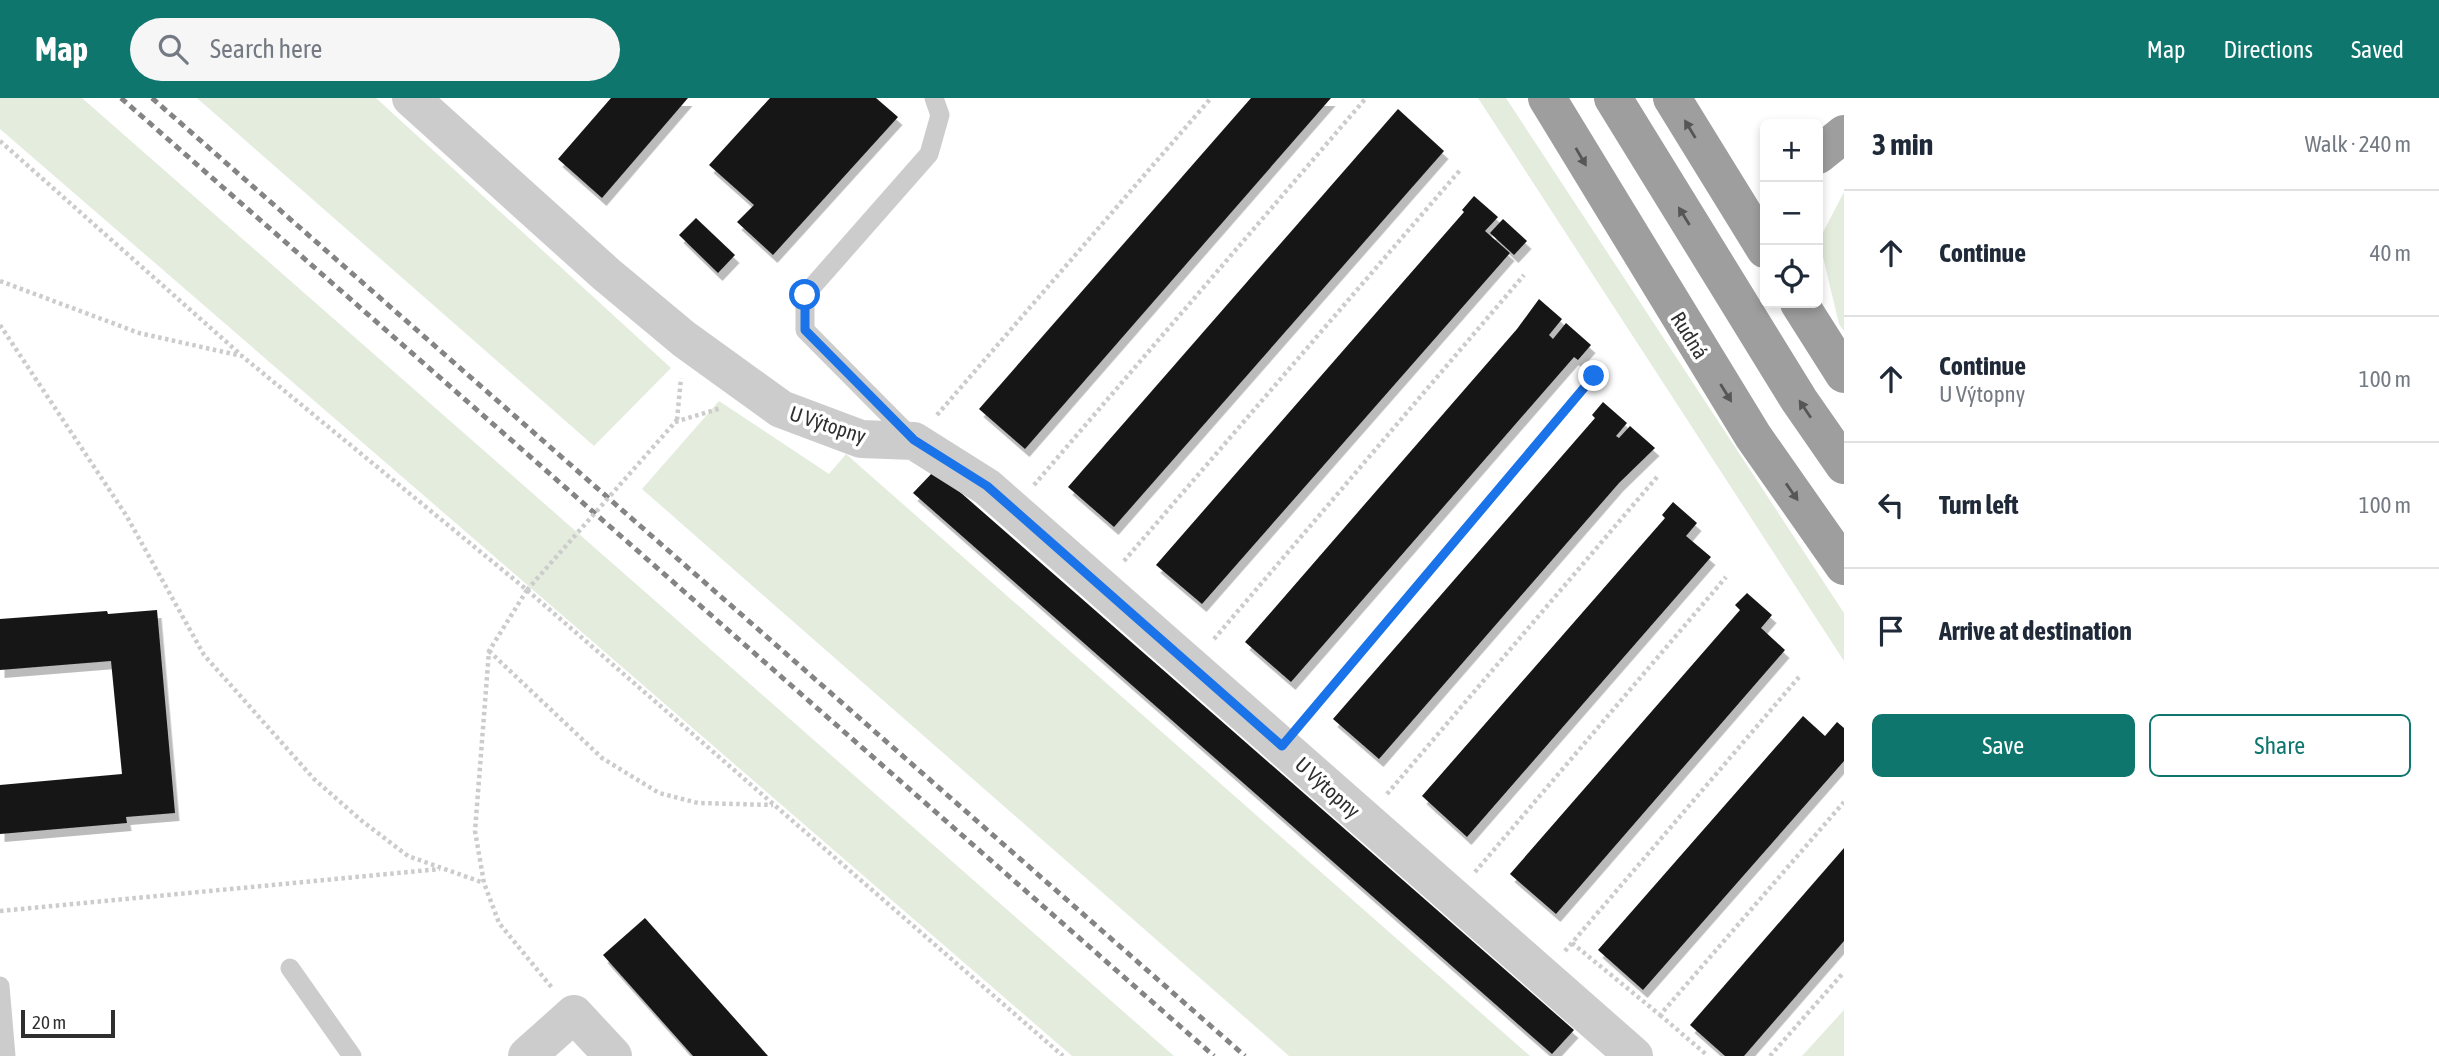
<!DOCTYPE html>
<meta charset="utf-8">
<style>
body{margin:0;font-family:"Asap Condensed",sans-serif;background:#f6f6f7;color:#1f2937}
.controls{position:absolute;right:21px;top:21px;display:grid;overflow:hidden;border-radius:10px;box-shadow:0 4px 10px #0003}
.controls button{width:63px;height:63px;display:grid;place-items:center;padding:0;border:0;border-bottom:2px solid #e0e1e3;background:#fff;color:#1f2937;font:35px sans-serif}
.scale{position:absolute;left:21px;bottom:18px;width:94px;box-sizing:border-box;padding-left:7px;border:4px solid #2f2f2f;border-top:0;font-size:19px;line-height:24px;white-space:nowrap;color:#2f2f2f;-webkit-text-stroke:5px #fff;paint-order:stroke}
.stop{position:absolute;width:21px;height:21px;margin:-16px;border:5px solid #1a73e8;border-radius:50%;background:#fff}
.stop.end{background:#1a73e8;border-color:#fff;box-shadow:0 2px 7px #0008}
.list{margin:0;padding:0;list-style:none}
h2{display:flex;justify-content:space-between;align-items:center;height:91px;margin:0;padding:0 28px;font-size:30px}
h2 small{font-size:23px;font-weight:400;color:#747a83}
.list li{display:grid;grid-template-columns:46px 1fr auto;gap:21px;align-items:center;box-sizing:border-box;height:126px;padding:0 28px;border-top:2px solid #e0e1e3}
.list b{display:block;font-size:26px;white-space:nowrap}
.list p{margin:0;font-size:23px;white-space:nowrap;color:#747a83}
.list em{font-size:23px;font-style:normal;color:#747a83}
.actions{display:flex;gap:14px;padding:21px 28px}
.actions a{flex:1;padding:16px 0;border:2px solid #0f766e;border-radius:10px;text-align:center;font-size:24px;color:#0f766e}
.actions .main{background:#0f766e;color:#fff}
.icon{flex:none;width:38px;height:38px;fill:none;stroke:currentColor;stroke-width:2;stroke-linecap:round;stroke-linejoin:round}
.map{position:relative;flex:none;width:1844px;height:958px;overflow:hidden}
header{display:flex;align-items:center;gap:42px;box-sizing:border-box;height:98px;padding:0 35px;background:#0f766e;color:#fff}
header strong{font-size:33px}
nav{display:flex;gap:38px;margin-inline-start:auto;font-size:24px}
.search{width:490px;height:63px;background:#f6f6f7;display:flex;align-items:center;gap:18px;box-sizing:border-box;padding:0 24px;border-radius:38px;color:#747a83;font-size:26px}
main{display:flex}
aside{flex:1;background:#fff}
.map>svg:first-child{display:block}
.green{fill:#e3ecdd}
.building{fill:#161616;filter:url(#shadow)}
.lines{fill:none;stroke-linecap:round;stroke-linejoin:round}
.path{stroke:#ccc;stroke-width:4.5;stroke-dasharray:3.5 3.5;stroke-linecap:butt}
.service{stroke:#ccc;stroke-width:19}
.minor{stroke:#ccc;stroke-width:38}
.trunk{stroke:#9e9e9e;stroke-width:38}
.rail{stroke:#848484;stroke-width:5;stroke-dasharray:7 5;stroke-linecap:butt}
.path-bridge{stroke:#ccc;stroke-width:4.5;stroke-dasharray:3.5 3.5;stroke-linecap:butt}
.oneway{fill:#565656}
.route{stroke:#1a73e8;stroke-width:9}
.labels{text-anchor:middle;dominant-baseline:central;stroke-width:7;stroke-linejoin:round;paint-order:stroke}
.street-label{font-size:21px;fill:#2f2f2f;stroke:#fff}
</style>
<header>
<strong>Map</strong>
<div class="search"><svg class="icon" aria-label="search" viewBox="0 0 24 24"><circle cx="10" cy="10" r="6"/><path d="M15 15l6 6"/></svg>Search here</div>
<nav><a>Map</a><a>Directions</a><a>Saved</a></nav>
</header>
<main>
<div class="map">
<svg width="1844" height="958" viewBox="0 0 1844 958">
<defs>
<filter id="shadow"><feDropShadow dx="4.5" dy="8" stdDeviation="0" flood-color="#0004"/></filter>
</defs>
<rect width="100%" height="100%" fill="#fff"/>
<g class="green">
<path d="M0,0H82L1174,958H1072L0,31Z"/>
<path d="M197,0H376L671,270L594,348Z"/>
<path d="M1478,0H1506L1844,515V563Z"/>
<path d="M1844,94V233L1839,226L1819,142Z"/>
<path d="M719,303L829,376L846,356L1530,958H1289L642,391Z"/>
<path d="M1844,912V958H1802Z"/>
</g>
<g class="building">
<path d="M611,0H688L602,100L558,61Z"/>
<path d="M770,0H876L898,19L773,157L737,124L754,107L709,67Z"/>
<path d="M1251,0H1331L1025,351L979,311Z"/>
<path d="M1398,11L1444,53L1114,429L1068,389Z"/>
<path d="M1474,98L1498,119L1485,133L1510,155L1202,506L1156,467L1464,114L1462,112Z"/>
<path d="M696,120L735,157L718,175L679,137Z"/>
<path d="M1503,121L1527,143L1514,157L1490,135Z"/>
<path d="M1539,201L1562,221L1549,237L1553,241L1566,225L1591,247L1578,262L1574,259L1291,584L1245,544L1517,231Z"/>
<path d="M1603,304L1627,325L1616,338L1619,340L1630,328L1655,350L1619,385L1379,661L1333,621L1595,320L1592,317Z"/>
<path d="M933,374L960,394L1574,932L1552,956L913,395Z"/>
<path d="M1673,404L1697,425L1686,438L1711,459L1467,739L1422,698L1665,420L1662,417Z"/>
<path d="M1747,495L1772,517L1761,530L1785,552L1556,816L1510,776L1740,512L1735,507Z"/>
<path d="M157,512L175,715L126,719L127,725L0,736V687L122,676L111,563L0,572V521L107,513L108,516Z"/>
<path d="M1803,618L1825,638L1837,624L1844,630V663L1643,892L1598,852Z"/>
<path d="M1844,750V843L1744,958H1725L1690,927Z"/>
<path d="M645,820L761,950L768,958H693L603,857Z"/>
</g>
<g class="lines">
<g class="path">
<path d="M0,43L240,256"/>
<path d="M0,183L139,235L242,258L527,492L1063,958"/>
<path d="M0,227L126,417L204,557L314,681L362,723L408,758L484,785"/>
<path d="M937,317L1211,0"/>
<path d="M677,322L681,280"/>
<path d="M675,324L721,310"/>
<path d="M1034,387L1366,0"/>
<path d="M1124,463L1461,71"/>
<path d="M527,492L489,553L475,733L484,785L499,825L553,891"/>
<path d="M1214,541L1524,177"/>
<path d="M489,553L602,660L659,695L698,705L773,707"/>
<path d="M1303,622L1594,277"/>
<path d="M1387,696L1657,379"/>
<path d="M1475,774L1726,479"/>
<path d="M0,813L440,771"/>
<path d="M1572,845L1660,917L1844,704"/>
<path d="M1565,853L1799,579"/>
<path d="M1660,917L1708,958"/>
<path d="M1770,958L1844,874"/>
</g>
<g class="service">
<path d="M914,342L805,232V197L929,56L940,17L934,0"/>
<path d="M290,870L352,958"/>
<path d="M0,888L6,958"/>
</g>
<g class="minor">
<path d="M411,0L606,176L684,241L781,311L861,341L914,343L987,389L1634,958"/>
<path d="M527,958L574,916L613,958"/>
</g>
<g class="trunk">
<path d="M1547,0L1753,338L1844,468"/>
<path d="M1613,0L1799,302L1844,367"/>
<path d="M1672,0L1765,151"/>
<path d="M1818,57L1844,36"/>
<path d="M1799,205L1844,276"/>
</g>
<g class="rail">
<path d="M121,0L1214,958"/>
<path d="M152,0L1245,958"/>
</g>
<path class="path-bridge" d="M527,492L677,322"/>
</g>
<defs><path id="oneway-solid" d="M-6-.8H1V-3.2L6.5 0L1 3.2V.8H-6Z" transform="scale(1.75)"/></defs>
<g class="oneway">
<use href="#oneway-solid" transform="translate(1690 31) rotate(-121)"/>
<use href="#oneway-solid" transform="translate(1581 59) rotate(60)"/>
<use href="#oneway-solid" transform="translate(1684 118) rotate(-122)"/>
<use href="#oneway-solid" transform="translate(1726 295) rotate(58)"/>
<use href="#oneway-solid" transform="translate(1805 311) rotate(-124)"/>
<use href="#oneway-solid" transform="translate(1792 394) rotate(55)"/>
</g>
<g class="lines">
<path class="route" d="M805,197V232L914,342L987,388L1282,648L1594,278"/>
</g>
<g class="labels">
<g class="street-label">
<text transform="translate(1690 237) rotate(58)">Rudná</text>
<text transform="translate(828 326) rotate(18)">U Výtopny</text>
<text transform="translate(1328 689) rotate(42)">U Výtopny</text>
</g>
</g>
</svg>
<div class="controls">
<button>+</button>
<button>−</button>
<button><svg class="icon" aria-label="locate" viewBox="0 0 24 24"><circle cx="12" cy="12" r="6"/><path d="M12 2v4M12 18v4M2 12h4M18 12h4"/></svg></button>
</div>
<div class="scale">20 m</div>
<div class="stop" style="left:805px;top:197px"></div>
<div class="stop end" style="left:1594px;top:278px"></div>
</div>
<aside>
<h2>3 min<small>Walk · 240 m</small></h2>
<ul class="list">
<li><svg class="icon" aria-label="ahead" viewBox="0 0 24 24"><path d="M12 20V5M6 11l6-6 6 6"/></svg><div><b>Continue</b></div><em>40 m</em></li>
<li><svg class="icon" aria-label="ahead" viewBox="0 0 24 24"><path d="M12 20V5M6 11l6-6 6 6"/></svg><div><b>Continue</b><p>U Výtopny</p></div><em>100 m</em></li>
<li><svg class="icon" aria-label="left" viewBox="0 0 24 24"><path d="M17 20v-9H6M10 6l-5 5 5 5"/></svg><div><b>Turn left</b></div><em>100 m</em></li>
<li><svg class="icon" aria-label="arrive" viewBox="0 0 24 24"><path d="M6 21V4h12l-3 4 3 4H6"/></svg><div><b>Arrive at destination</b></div></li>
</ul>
<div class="actions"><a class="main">Save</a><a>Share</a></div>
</aside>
</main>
